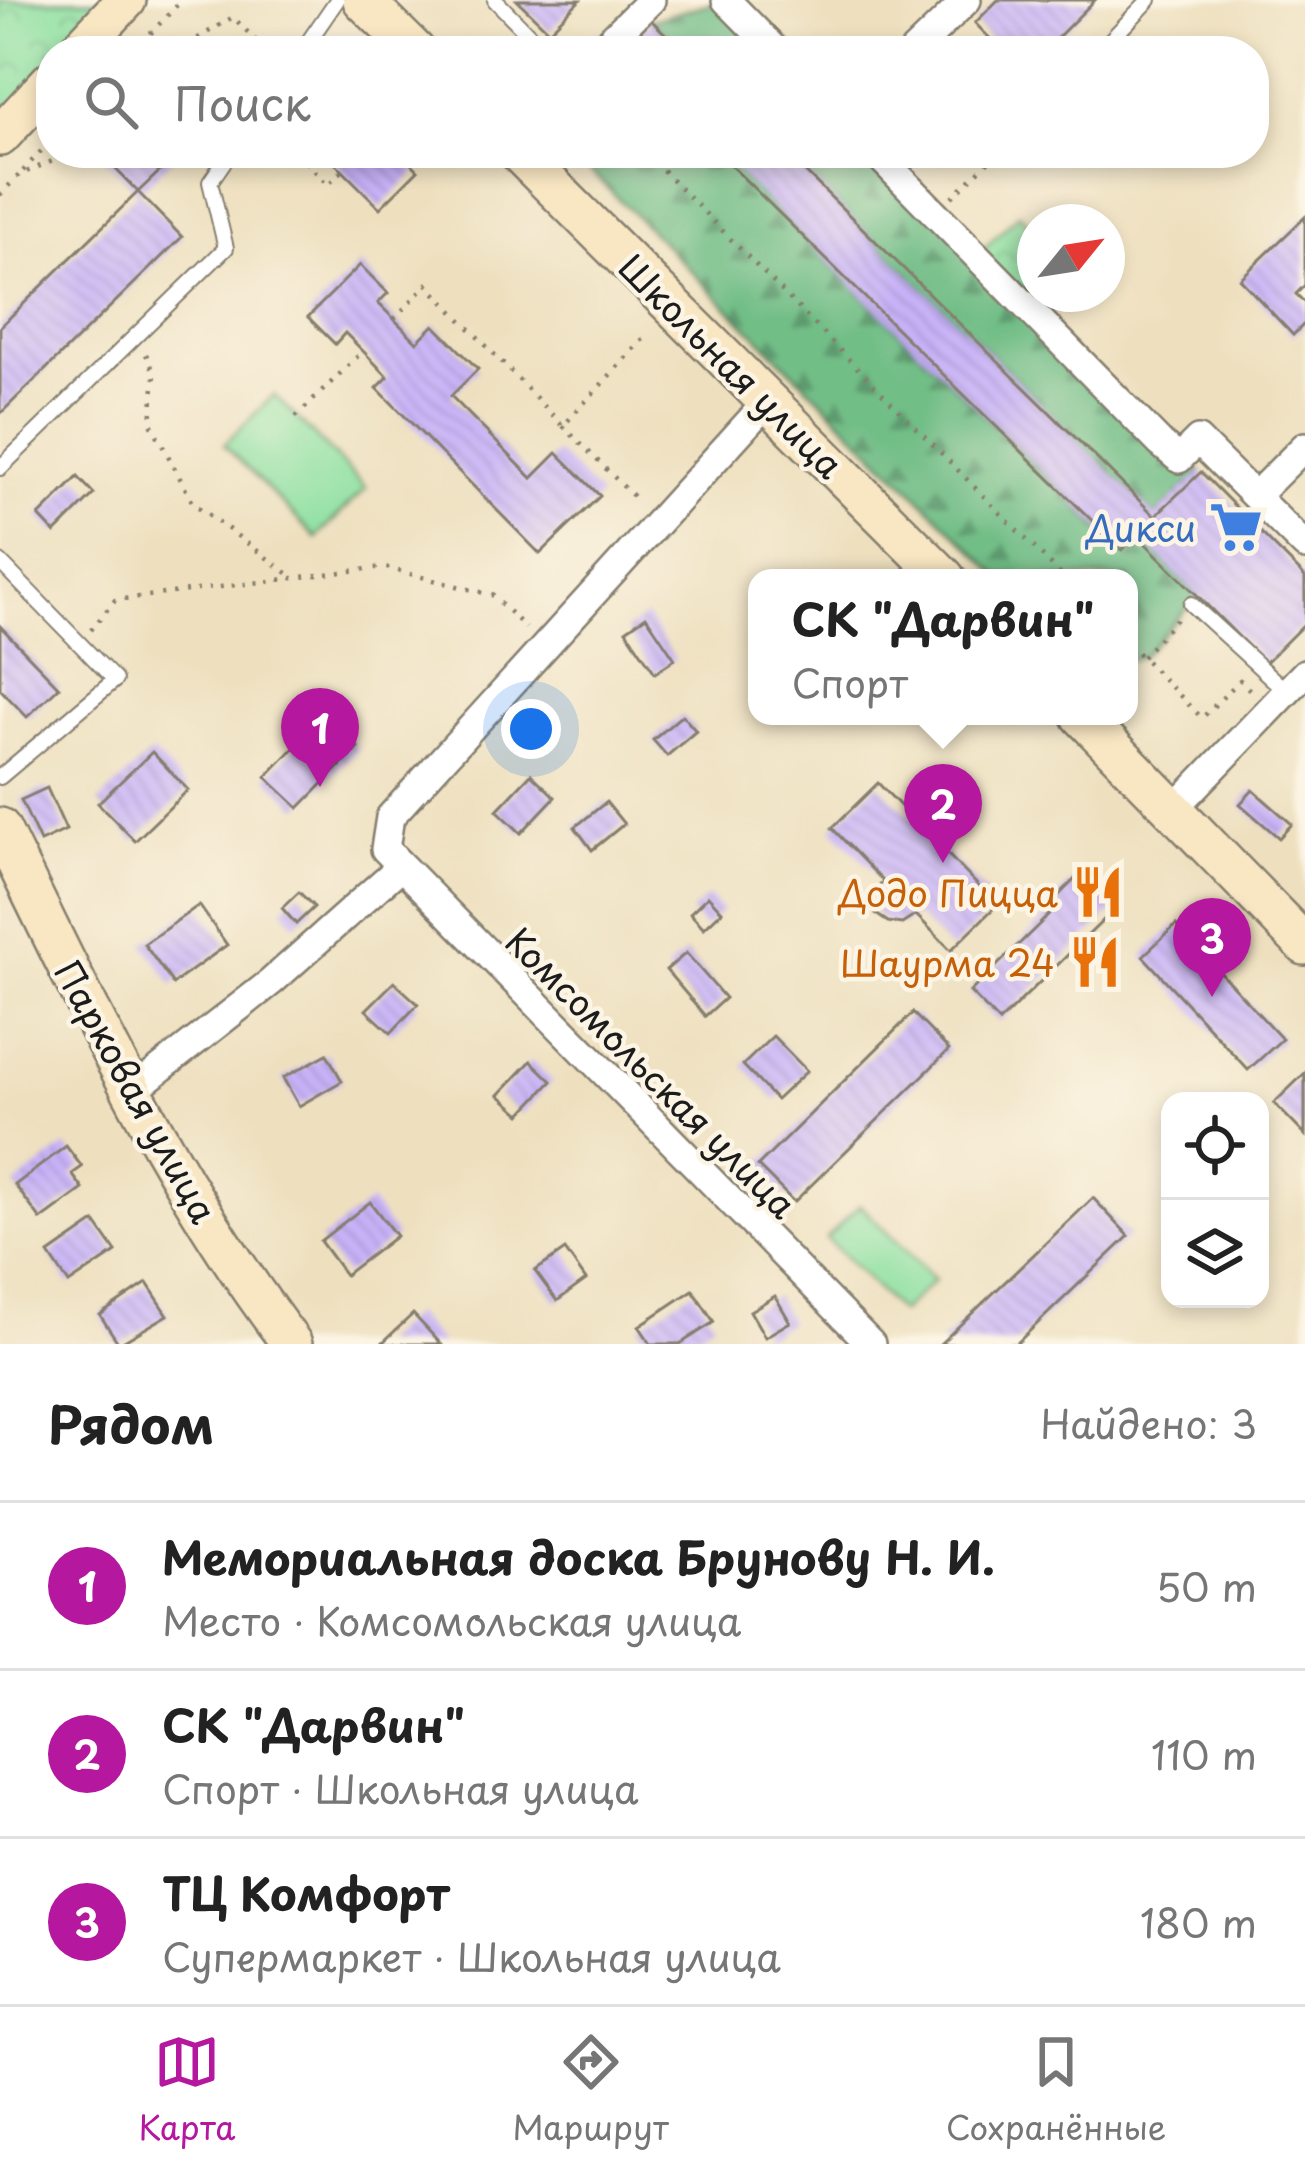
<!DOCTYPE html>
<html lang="ru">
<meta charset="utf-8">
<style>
body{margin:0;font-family:"Playpen Sans",sans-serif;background:#f2f2f2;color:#222}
.controls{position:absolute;right:36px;bottom:36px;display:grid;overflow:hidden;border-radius:24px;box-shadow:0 6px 18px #0003}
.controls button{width:108px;height:108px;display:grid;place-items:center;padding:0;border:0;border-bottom:3px solid #e0e0e0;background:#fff;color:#222;font:60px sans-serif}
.compass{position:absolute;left:1017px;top:204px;width:108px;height:108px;border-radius:50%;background:#fff;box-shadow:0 6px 18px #0003;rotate:60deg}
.you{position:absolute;left:531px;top:729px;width:42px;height:42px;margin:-30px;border:9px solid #fff;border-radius:50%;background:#1a73e8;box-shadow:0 0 0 18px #1a73e833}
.badge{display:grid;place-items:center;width:78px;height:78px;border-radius:50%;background:#b5179e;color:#fff;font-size:39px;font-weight:700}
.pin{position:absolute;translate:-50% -99px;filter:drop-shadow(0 3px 6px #0008)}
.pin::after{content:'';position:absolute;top:63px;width:42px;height:36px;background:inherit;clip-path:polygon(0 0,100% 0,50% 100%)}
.popup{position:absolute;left:748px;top:569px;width:390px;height:156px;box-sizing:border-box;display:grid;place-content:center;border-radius:24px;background:#fff;filter:drop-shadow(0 3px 9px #0005);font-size:39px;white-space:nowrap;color:#767676}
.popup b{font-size:45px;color:#222}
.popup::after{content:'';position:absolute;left:50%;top:100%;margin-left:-24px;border:24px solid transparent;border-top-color:#fff}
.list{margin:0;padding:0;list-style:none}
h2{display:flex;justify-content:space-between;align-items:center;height:156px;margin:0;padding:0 48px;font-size:51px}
h2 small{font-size:39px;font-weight:400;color:#767676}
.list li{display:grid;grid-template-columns:78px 1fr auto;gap:36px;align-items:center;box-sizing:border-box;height:168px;padding:0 48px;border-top:3px solid #e0e0e0}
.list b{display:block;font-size:45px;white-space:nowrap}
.list p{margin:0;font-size:39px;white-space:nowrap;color:#767676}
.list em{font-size:39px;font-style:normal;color:#767676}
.icon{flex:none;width:66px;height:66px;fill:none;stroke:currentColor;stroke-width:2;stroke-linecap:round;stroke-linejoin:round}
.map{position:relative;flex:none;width:1305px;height:1344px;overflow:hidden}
.search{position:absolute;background:#fff;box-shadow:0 6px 18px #0003;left:36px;right:36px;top:36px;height:132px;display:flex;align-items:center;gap:30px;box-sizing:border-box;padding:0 42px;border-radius:48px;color:#767676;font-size:45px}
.sheet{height:660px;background:#fff}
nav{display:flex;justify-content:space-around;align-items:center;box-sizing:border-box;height:168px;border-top:3px solid #e0e0e0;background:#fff;font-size:33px;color:#767676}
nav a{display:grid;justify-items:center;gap:6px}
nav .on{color:#b5179e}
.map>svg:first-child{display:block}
.forest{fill:url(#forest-firs);stroke:#476d52;stroke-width:3}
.park{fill:url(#park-crowns);stroke:#547e5e;stroke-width:3}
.pitch{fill:#8de0a1;stroke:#547e5e;stroke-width:3}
.building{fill:url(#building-back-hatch)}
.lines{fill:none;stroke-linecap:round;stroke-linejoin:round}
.lane-casing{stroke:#857e6e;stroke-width:18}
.street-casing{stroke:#857e6e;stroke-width:32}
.secondary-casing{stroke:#857e6e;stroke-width:44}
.path{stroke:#857e6e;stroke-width:4.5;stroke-dasharray:3 9;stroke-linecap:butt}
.lane{stroke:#fff;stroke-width:14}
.street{stroke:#fff;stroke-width:27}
.secondary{stroke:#f9e7c3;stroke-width:39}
.labels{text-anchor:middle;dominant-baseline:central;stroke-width:9;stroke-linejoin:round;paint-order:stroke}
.street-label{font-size:36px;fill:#1c1c1c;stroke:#fcf5e5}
.shop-label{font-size:36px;fill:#366cbe;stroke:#fcf5e5;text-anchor:end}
.food-label{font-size:36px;fill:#c56008;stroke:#fcf5e5;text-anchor:end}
</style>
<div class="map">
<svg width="1305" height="1344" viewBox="0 0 1305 1344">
<defs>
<pattern id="forest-firs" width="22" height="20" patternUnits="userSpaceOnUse" patternTransform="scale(3)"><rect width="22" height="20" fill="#72be87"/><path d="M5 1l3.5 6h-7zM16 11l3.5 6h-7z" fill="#5d9a6e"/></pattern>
<pattern id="park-crowns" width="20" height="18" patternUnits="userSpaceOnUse" patternTransform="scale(3)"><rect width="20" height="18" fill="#8de0a1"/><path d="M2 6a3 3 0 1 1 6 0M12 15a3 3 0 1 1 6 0" fill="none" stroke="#79c08a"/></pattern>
<pattern id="building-back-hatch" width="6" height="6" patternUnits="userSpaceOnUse" patternTransform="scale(3)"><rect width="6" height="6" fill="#c8b2f8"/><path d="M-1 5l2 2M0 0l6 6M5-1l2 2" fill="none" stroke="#ab98d4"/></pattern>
</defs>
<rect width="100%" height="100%" fill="#fcf5e5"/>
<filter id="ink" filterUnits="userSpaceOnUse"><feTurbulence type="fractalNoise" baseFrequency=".00833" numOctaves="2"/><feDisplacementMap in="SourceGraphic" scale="24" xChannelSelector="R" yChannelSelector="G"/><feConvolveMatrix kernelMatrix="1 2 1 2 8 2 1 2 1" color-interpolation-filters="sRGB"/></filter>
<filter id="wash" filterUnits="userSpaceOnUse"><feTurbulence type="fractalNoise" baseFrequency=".004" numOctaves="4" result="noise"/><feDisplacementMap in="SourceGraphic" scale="48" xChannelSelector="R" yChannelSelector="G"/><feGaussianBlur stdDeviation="2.7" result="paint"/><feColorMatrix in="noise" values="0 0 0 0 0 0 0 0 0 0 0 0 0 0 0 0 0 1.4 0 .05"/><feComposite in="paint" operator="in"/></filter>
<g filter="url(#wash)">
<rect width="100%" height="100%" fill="#eee0bf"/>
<g class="forest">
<path d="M722,0L776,51H683L651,20Z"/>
<path d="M572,153H718L1121,550L1137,535L1198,596L1142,657L1129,660V578H1001Z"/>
<path d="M786,153H876L1179,459L1201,472L1155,516Z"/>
</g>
<g class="park">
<path d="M0,0H114L68,51H51V69L0,125Z"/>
<path d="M1019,214L1035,230L1036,294L1025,305L976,256Z"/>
</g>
<g class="pitch">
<path d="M274,395L366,488L316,538L224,445Z"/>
<path d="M860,1205L934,1280L900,1313L826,1238Z"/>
</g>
<g id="blocks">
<g class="building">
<path d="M517,0H580L549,31Z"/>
<path d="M998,0H1095L1044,51H1002L975,23Z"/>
<path d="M651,20L683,51H621Z"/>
<path d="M107,153H179L138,192L103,156Z"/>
<path d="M325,153H401L418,170L380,208Z"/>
<path d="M718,153H786L1155,516L1201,472L1305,577V623L1265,663L1137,535L1122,550Z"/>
<path d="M138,192L182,237L0,414V327Z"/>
<path d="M1305,217V285L1296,294L1305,303V323L1293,335L1240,279Z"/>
<path d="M360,265L388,293L378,303L417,342L434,325L478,369L451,396L532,478L557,453L600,496L540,554L377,388L388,377L363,351L345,333L335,344L308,317Z"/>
<path d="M78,477L94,494L55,533L39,516Z"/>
<path d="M646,616L675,659L655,673L626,630Z"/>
<path d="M0,626L59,687L27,717L0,689Z"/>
<path d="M682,715L696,731L667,756L653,740Z"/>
<path d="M325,716L358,748L299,808L266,777Z"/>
<path d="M152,752L188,790L135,841L98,803Z"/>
<path d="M531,774L555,797L521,833L497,810Z"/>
<path d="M878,783L997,905L951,950L916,915L902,924L888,922L876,914L873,896L883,881L832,828Z"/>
<path d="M47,788L66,830L40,842L21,800Z"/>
<path d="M1253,790L1292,824L1279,838L1240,804Z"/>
<path d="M606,802L624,824L592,850L575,827Z"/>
<path d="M1086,868L1121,903L999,1022L970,992L1055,909L1050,904Z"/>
<path d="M299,892L314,907L296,924L282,908Z"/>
<path d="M708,896L722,911L704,928L690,913Z"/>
<path d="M199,905L227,945L173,984L144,944Z"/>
<path d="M1176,925L1282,1039L1248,1070L1143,956Z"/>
<path d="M686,953L725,998L705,1016L666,970Z"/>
<path d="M394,982L418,1004L391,1033L366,1010Z"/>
<path d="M913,1013L949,1050L794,1202L758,1166Z"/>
<path d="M773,1036L807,1071L776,1100L743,1065Z"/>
<path d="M327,1054L342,1081L299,1106L283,1078Z"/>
<path d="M531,1061L552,1081L521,1114L499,1095Z"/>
<path d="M1305,1073V1135L1274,1103Z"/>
<path d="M66,1146L82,1167L72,1174L83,1189L41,1220L15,1185Z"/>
<path d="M1093,1198L1129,1236L1016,1344H940Z"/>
<path d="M370,1202L396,1236L345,1275L320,1241Z"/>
<path d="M95,1222L116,1252L69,1284L49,1254Z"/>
<path d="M565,1250L586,1280L557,1301L535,1271Z"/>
<path d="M147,1283L168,1315L119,1344L100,1315Z"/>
<path d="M693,1290L714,1322L680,1344H651L639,1326Z"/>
<path d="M775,1296L790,1322L765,1337L750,1311Z"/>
<path d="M413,1314L441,1344H381Z"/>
</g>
</g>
</g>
<g filter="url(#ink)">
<use href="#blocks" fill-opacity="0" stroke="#857e6e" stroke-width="3"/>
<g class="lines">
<g class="lane-casing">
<g id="lane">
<path d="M495,0L545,51"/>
<path d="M302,51L337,0"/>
<path d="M1100,51L1149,0"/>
<path d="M0,468L226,248L210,182L230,153"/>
<path d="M0,562L115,680L0,777"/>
<path d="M1191,604L1287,692"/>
</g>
</g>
<g class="street-casing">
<g id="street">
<path d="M726,0L776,51"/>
<path d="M599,51L651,0"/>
<path d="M914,51L967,0"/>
<path d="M876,153L1161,444L1179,459L1198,440L1305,546"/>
<path d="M769,400L390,817L385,849L871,1344"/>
<path d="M1256,495L1305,446"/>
<path d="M1174,809L1305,673"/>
<path d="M132,1091L271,982L399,868"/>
</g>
</g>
<g class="secondary-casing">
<g id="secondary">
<path d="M363,0L415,51"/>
<path d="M78,51L126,0"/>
<path d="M0,136L51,81"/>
<path d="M519,153L945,578"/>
<path d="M1082,716L1305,945"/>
<path d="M0,828C86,1005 172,1187 292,1344"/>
</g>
</g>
<g class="path">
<path d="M134,51L182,0"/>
<path d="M177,51L233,17L266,51"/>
<path d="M298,153L328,185L343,170"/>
<path d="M646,153L1064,578"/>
<path d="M23,171L51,140"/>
<path d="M0,195L19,175L72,153"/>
<path d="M952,197L997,153"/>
<path d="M394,319L427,284L563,426L648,334"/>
<path d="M146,354L155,374L151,423L193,503L294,578"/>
<path d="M296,417L363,351"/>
<path d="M563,426L639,502"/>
<path d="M91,630L115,600L383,567L492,595L526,628"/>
<path d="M1129,644L1202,718L1240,680L1252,692"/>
<path d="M1142,657L1178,617"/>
</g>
<use href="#lane" class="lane"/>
<use href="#street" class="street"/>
<use href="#secondary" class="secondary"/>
</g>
</g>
<defs>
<g id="supermarket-bare" transform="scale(4.14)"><path d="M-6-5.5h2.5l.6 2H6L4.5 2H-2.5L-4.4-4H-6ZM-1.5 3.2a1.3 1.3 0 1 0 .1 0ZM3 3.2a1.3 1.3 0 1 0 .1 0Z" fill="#3f7fe0" stroke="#fcf5e5" stroke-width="2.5" paint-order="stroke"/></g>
<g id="restaurant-bare" transform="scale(4.14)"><path d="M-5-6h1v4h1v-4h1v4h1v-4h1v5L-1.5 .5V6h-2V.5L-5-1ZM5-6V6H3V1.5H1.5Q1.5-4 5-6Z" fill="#e8710a" stroke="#fcf5e5" stroke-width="2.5" paint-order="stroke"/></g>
</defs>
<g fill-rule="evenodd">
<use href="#supermarket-bare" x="1236" y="527"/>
<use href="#restaurant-bare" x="1098" y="892"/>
<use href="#restaurant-bare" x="1095" y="962"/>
</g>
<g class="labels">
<g class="street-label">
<text transform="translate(732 365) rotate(45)">Школьная улица</text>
<text transform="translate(652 1072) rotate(45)">Комсомольская улица</text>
<text transform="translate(137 1091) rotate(61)">Парковая улица</text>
</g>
<g class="shop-label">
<text x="1196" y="527">Дикси</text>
</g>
<g class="food-label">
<text x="1058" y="892">Додо Пицца</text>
<text x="1055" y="962">Шаурма 24</text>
</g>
</g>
</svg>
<div class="controls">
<button><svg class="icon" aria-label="locate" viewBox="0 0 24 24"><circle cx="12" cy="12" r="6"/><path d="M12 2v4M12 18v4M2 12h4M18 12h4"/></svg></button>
<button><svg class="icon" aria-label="layers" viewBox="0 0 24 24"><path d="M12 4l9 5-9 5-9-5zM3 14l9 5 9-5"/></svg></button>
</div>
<svg class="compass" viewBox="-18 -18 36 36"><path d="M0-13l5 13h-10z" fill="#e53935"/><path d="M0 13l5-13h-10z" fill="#767676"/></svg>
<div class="you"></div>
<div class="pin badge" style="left:320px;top:787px">1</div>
<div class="pin badge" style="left:943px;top:863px">2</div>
<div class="popup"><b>СК &quot;Дарвин&quot;</b>Спорт</div>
<div class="pin badge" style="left:1212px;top:997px">3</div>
<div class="search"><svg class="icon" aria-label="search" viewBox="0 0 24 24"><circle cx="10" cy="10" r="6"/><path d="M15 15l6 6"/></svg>Поиск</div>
</div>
<section class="sheet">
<h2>Рядом<small>Найдено: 3</small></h2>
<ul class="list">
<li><span class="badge">1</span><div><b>Мемориальная доска Брунову Н. И.</b><p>Место · Комсомольская улица</p></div><em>50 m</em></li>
<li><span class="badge">2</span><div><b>СК &quot;Дарвин&quot;</b><p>Спорт · Школьная улица</p></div><em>110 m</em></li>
<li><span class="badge">3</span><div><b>ТЦ Комфорт</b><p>Супермаркет · Школьная улица</p></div><em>180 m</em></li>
</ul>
</section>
<nav>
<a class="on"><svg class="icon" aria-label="map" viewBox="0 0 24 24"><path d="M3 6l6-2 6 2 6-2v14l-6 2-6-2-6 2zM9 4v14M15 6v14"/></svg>Карта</a>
<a><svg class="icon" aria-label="directions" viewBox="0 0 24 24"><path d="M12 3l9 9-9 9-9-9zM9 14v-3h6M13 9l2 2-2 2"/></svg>Маршрут</a>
<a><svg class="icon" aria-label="saved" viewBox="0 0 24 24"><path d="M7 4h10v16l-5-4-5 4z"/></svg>Сохранённые</a>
</nav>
